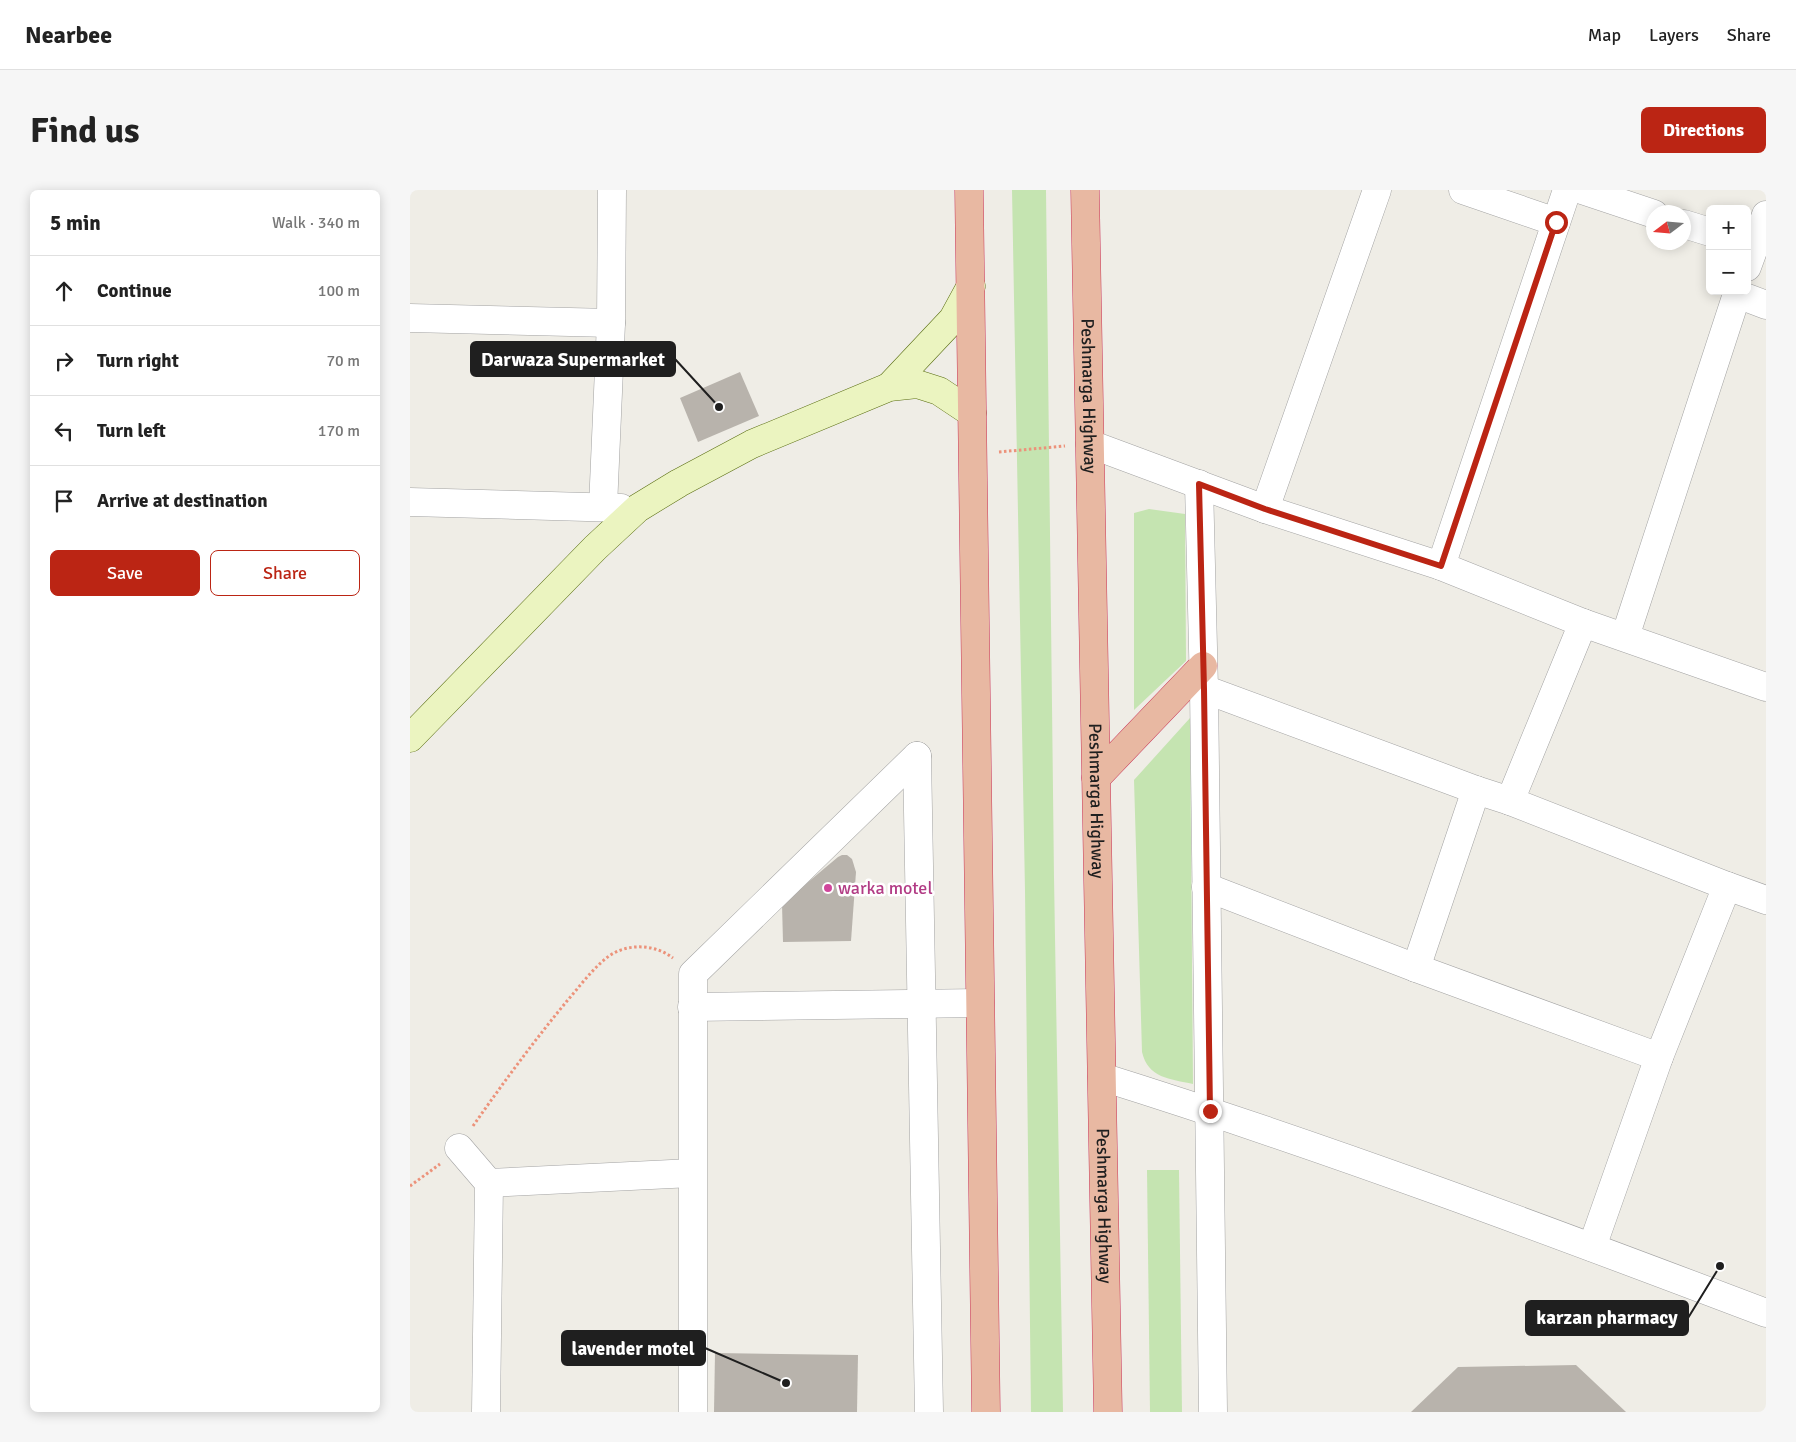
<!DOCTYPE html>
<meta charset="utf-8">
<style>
body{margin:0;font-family:Signika,sans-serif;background:#f6f6f6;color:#222}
.controls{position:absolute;right:15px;top:15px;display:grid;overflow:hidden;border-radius:8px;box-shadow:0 2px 12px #0003}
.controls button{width:45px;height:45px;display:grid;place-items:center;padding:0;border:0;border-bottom:1px solid #e0e0e0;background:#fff;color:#222;font:25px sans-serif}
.compass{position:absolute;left:1236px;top:15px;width:45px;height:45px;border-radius:50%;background:#fff;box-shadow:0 2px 12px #0003;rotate:254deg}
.stop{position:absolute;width:15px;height:15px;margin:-11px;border:4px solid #bb2514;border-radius:50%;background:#fff}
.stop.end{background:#bb2514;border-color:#fff;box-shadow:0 1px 5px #0008}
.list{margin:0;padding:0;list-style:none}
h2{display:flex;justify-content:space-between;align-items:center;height:65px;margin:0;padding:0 20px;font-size:21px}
h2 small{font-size:16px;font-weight:400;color:#767676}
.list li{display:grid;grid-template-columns:32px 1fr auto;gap:15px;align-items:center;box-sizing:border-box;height:70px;padding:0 20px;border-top:1px solid #e0e0e0}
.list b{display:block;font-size:19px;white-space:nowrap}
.list em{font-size:16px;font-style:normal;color:#767676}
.actions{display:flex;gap:10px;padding:15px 20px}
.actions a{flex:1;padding:11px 0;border:1px solid #bb2514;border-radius:8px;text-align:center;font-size:18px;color:#bb2514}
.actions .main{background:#bb2514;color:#fff}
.icon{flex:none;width:28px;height:28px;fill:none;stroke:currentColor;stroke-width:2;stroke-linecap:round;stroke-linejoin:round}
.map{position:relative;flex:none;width:1356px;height:1222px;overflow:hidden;border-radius:8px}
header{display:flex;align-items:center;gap:30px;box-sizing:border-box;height:70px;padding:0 25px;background:#fff;border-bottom:1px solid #e0e0e0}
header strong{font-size:24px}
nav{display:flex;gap:28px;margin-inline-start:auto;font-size:18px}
.intro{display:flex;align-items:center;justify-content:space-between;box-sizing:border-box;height:120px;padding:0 30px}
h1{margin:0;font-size:35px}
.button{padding:12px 22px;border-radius:8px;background:#bb2514;color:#fff;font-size:18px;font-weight:700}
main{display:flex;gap:30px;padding:0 30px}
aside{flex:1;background:#fff;border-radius:8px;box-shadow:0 2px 12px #0003}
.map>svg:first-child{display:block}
.grass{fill:#c5e4b1}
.building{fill:#b8b3ac}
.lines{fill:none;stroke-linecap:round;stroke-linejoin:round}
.minor-casing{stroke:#a3a3a3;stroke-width:29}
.tertiary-casing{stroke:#a3a3a3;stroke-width:29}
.secondary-casing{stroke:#596d10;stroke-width:29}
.trunk-casing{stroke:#ca3659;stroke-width:29}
.path{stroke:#ec927a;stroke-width:3;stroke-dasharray:2.5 2.5;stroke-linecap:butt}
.minor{stroke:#fff;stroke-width:28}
.tertiary{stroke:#fff;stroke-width:28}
.secondary{stroke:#ebf4c0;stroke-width:28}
.trunk{stroke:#e8b8a2;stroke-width:28}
.route{stroke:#bb2514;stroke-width:6}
.hotel-dot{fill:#d1479c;stroke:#fff;stroke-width:2}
.labels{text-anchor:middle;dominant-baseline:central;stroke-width:5;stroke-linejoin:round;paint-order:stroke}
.street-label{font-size:18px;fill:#1f1f1f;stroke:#fff}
.hotel-label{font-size:18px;fill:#b23c85;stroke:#fff;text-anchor:start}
.leader{fill:none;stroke:#1f1f1f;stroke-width:2}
.callout-dot{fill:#1f1f1f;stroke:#fff;stroke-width:2}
.callout{fill:#1f1f1f;stroke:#1f1f1f;stroke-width:2}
.callout-label{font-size:19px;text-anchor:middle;font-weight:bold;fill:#fff}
</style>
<header>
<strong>Nearbee</strong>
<nav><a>Map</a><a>Layers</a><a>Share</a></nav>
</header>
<div class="intro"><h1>Find us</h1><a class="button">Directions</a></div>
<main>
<aside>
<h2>5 min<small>Walk · 340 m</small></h2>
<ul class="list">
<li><svg class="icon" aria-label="ahead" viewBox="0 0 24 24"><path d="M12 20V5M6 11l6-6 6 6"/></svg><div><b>Continue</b></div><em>100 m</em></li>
<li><svg class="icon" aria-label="right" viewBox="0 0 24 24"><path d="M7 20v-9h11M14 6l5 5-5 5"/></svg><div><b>Turn right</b></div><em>70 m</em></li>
<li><svg class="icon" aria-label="left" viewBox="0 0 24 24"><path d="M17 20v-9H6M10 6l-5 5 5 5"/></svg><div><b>Turn left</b></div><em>170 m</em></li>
<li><svg class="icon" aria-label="arrive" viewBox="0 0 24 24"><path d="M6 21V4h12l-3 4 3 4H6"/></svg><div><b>Arrive at destination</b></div></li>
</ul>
<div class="actions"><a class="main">Save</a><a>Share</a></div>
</aside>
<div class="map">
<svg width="1356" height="1222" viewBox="0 0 1356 1222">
<rect width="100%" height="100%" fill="#efede6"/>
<g class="grass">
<path d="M602,0H636L644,687L653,1222H621L615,701Z"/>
<path d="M739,319L775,324L776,471L724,520V323Z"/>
<path d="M780,528L783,894C760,889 738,888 732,862L724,590Z"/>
<path d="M737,980H769L772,1222H740Z"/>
</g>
<g class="building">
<path d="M330,182L349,226L288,252L270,208Z"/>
<path d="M432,665H437L442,669L446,682L441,751L373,752L372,714L428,667Z"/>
<path d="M305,1163L448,1165L447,1222H304Z"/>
<path d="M1166,1175L1216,1222H1001L1048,1177Z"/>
</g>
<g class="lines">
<g class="minor-casing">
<g id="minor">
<path d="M1053,0L1146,32"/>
<path d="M1172,0L1244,24"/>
<path d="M1274,34L1300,42"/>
<path d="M1337,77L1356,25"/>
<path d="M1327,104L1356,115"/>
<path d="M0,128L201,133"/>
<path d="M680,254L855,319L1031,376L1173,433L1356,497"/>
<path d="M789,294L794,499L803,1222"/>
<path d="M0,312L211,318"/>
<path d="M193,317L201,133L202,0"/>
<path d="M855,319L967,0"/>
<path d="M1031,376L1157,0"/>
<path d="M1215,447L1328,101"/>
<path d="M794,499L1066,600L1100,611L1317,696L1356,710"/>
<path d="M507,566L519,1222"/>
<path d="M1100,611L1173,433"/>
<path d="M796,697L1006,778L1249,867"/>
<path d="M1006,778L1066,600"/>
<path d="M282,817L570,813"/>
<path d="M49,958L79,993L76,1222"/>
<path d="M79,993L282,983"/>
<path d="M1182,1057L1249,867L1317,696"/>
<path d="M283,1222V784L507,566"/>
</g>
</g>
<g class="tertiary-casing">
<path id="tertiary" d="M692,887C916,957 1137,1040 1356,1123"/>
</g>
<g class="secondary-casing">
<g id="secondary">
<path d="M479,197L543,129L561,96"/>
<path d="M0,548L185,358L228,318L269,293L342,254L479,197L507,194L529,201L562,223"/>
</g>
</g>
<g class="trunk-casing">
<g id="trunk">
<path d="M559,0L576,1222"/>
<path id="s1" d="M675,0L698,1222"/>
<path d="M686,588L793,476"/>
</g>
</g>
<g class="path">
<path d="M589,262L655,256"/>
<path d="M63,936C93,893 124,851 157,811C170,796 183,778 199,766C218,753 245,754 263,768"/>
<path d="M0,996L30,974"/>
</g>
<use href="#minor" class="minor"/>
<use href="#tertiary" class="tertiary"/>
<use href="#secondary" class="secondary"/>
<use href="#trunk" class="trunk"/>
</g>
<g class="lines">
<path class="route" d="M800,921L794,499L789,294L855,319L1031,376L1146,32"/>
</g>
<circle class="hotel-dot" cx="418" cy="698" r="5"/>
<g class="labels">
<g class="street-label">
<text stroke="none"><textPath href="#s1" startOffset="206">Peshmarga Highway</textPath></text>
<text stroke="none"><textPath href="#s1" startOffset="611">Peshmarga Highway</textPath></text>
<text stroke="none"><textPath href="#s1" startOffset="1016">Peshmarga Highway</textPath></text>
</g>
<g class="hotel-label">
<text x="428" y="698">warka motel</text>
</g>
</g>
<path class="leader" d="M309 217L265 169M1310 1076L1278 1128M376 1193L295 1158"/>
<g class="callout-dot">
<circle cx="309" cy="217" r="5"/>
<circle cx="1310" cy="1076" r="5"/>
<circle cx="376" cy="1193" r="5"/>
</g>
<g class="callout">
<rect x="61" y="152" width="204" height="34" rx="5"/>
<rect x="1116" y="1111" width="162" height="34" rx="5"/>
<rect x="152" y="1141" width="143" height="34" rx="5"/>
</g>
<g class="callout-label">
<text x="163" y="176">Darwaza Supermarket</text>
<text x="1197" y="1134">karzan pharmacy</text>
<text x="223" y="1165">lavender motel</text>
</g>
</svg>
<div class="controls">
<button>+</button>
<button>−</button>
</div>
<svg class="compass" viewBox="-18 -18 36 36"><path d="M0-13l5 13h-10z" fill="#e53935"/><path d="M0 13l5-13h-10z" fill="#767676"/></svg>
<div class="stop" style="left:1146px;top:32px"></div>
<div class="stop end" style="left:800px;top:921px"></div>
</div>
</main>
